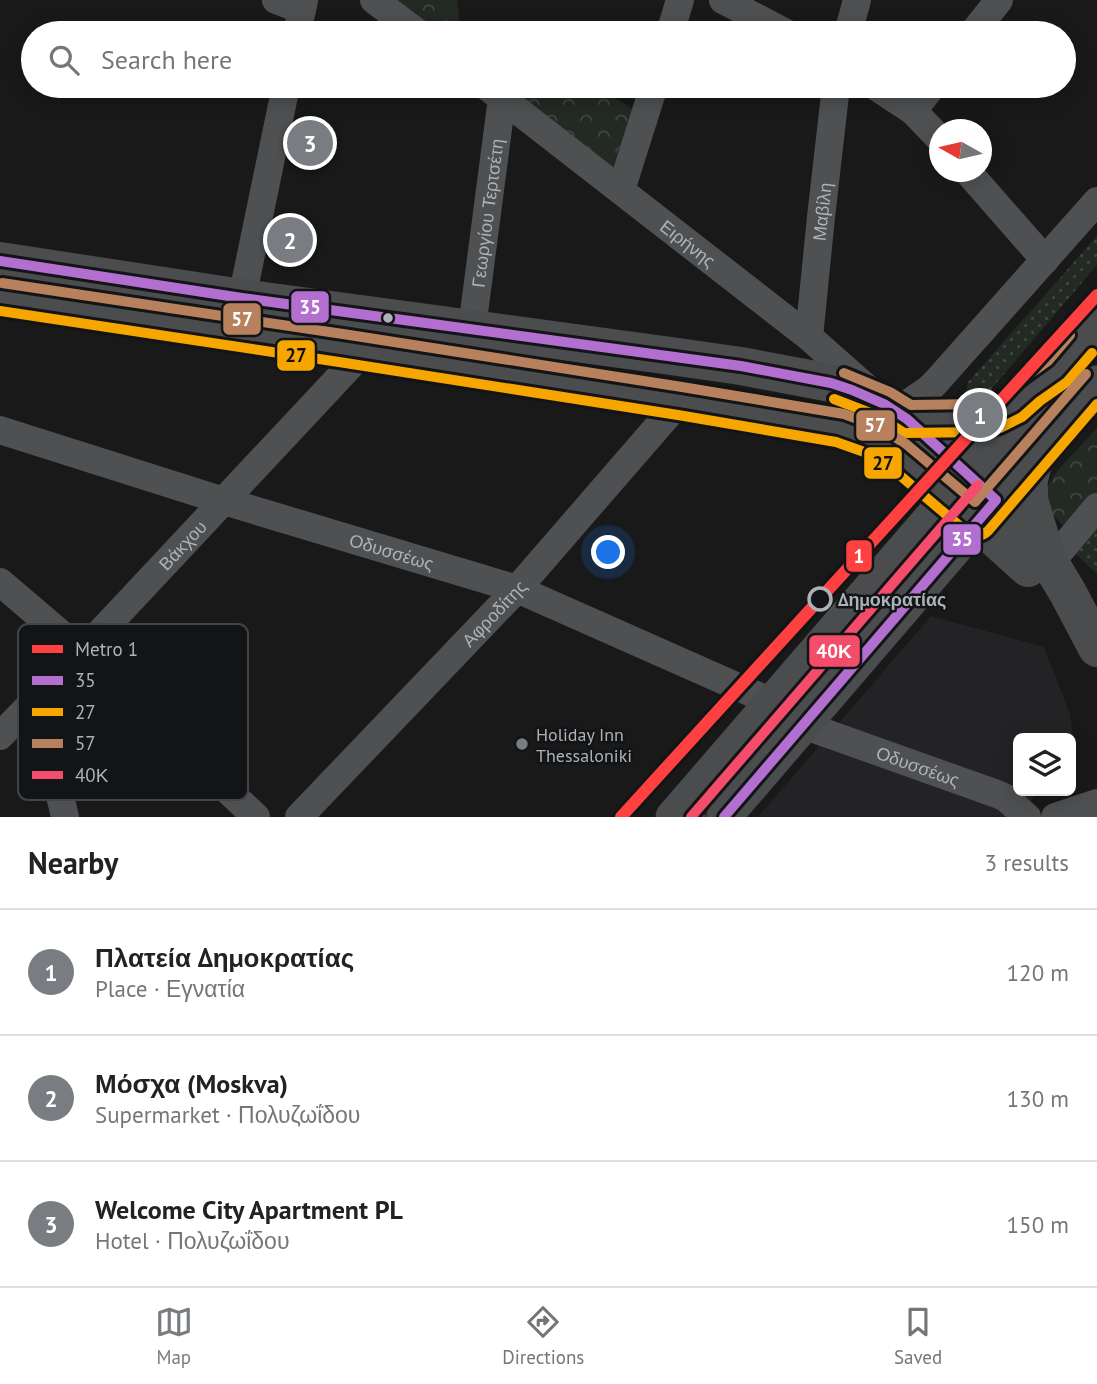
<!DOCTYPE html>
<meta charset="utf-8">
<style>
body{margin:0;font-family:"PT Sans",sans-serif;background:#f6f6f6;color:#222}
.controls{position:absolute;right:21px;bottom:21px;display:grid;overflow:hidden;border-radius:10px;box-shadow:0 4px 18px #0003}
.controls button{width:63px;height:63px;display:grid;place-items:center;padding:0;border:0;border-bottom:2px solid #e0e0e0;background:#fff;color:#222;font:35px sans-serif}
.compass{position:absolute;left:929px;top:119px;width:63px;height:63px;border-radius:50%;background:#fff;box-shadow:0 4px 18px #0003;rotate:278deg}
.you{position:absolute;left:609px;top:553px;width:24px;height:24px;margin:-18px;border:5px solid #fff;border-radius:50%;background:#1a73e8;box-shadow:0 0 0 10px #1a73e833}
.badge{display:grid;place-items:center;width:46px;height:46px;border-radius:50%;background:#797c80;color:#fff;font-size:23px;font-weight:700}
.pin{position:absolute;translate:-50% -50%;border:4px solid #fff;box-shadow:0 2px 7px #0006}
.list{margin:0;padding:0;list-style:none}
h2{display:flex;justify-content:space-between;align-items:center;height:91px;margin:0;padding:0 28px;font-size:30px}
h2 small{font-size:23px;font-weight:400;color:#767676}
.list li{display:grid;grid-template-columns:46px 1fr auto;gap:21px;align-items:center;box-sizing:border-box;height:126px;padding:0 28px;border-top:2px solid #e0e0e0}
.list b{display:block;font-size:26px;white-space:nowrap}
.list p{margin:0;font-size:23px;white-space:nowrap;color:#767676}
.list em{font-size:23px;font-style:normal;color:#767676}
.icon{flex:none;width:38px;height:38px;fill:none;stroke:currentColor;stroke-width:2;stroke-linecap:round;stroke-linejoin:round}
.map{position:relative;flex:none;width:1097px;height:817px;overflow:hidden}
.search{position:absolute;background:#fff;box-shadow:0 4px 18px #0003;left:21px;right:21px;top:21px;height:77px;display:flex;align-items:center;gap:18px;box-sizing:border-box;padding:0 24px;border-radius:38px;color:#767676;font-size:26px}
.sheet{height:469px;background:#fff}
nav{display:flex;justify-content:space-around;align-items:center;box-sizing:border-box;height:98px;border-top:2px solid #e0e0e0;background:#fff;font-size:19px;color:#767676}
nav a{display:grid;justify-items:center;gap:4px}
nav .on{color:#797c80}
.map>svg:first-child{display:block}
.built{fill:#232325}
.grass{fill:url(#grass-dots)}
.park{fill:url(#park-crowns)}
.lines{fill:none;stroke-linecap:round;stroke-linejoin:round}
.minor{stroke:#4e5052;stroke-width:28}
.major{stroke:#4b4c4e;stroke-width:35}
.highway{stroke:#4b4c4e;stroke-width:38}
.bus-1-casing{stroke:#131415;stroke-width:16}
.bus-2-casing{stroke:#131415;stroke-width:16}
.bus-3-casing{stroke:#131415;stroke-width:16}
.bus-4-casing{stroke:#131415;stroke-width:16}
.bus-1{stroke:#b36fd0;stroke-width:10}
.bus-2{stroke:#f7a600;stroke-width:10}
.bus-3{stroke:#b6815c;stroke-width:10}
.bus-4{stroke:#f44d6c;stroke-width:10}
.metro-1-casing{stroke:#131415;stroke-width:18}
.metro-1{stroke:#ff4040;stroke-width:12}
.bus-dot{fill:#acb2b8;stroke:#131415;stroke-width:2.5}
.stop-dot{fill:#131415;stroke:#acb2b8;stroke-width:3.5}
.poi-dot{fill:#797c80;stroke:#131415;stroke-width:2.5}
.labels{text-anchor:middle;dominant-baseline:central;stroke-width:5;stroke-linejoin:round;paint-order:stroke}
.street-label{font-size:18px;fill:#acb2b8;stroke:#131415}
.stop-label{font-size:18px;font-weight:bold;fill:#acb2b8;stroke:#131415;text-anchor:start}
.poi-label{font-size:18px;fill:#acb2b8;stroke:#131415;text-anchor:start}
.key{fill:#131415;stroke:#414346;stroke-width:2}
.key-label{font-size:19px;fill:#acb2b8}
.line-badge{stroke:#131415;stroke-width:2.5}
.badge-label{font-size:19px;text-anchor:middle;font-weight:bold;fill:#fff}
.pale-badge-label{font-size:19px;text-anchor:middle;font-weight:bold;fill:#111}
</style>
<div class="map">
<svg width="1097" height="817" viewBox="0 0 1097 817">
<defs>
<pattern id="grass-dots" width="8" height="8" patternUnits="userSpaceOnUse" patternTransform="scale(1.75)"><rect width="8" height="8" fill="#232923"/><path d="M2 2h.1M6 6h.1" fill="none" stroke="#404641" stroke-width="1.8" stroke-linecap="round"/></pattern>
<pattern id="park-crowns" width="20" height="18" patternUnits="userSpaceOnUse" patternTransform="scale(1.75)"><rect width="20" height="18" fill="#232923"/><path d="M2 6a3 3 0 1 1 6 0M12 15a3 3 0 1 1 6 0" fill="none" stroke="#404641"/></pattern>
</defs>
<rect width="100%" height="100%" fill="#191919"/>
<path class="built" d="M931,616L1044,647L1070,714L1073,738L1071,754V738H1018V791H1041L1012,817H758Z"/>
<g class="grass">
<path d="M1097,236V265L988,393H966L968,382Z"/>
<path d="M1097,527V574L1074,552Z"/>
<path d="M924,552L925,557L709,817H690Z"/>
</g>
<g class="park">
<path d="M385,0H457L461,33H429Z"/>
<path d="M500,86H537L538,88L551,86H596L633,109L612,169Z"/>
<path d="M1097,428V494L1066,529L1039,499L1058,470Z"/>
</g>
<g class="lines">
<g class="minor">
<path d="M276,0L302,10"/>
<path d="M374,0L418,33"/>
<path d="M723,0L786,33"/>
<path d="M297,33L304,0"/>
<path d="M670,33L680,0"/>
<path d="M848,33L857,0"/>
<path d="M973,33L999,0"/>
<path id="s1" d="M486,86L809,337L869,390"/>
<path d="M875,86L913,111L940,139"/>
<path d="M913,111L932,86"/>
<path d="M968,172L1045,260"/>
<path d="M621,190L654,86"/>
<path d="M242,298L286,86"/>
<path id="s2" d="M472,328L502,98"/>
<path id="s3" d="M809,337L821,217L836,86"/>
<path d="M895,412L929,389L936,382L1097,201"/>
<path id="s4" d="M0,430L224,501L517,589L772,702"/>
<path d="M1050,563L1097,507"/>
<path d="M0,582L82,652L256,817"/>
<path d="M37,698L65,817"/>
<path id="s5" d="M803,725L997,794L1006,798L1027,817"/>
<path id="s6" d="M0,736L82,652L364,351"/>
<path id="s7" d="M299,817L517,589L680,401"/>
<path d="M1055,817L1097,803"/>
</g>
<g class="major">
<path d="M907,419C933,419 970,424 995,415C1008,410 1017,402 1027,394"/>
<path d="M1037,453L1030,482L1031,501L1049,561"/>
<path d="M673,817L1097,326"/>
<path d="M724,817L1097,383"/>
</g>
<g class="highway">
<path d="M0,261L242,298L664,355L741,366L831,383L852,390L884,404L907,419L996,500L1050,563L1068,593L1097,648"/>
<path d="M0,297L341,348L680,401L840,428L873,440L898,456L977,522L1028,568"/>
</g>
<g class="bus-1-casing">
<path id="bus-1" d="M0,261L242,298L741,366L831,383L852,390L884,404L907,419L996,500L724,817"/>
</g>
<g class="bus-2-casing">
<g id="bus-2">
<path d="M0,311L339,362L678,415L836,442L867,453L890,467L968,533C975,537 982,537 988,531L1097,404"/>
<path d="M834,399L878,416L904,433L984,432L1000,428L1022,417L1040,401L1067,382L1092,353"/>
</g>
</g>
<g class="bus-3-casing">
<g id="bus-3">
<path d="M2,283L343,334L682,387L844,414L879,427L906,444L975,502L1086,374"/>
<path d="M844,373L890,392L911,405L979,404L990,402L1006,393L1023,379L1048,361L1070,335"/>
</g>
</g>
<g class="bus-4-casing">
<path id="bus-4" d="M691,817L978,485"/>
</g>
<use href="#bus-1" class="bus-1"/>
<use href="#bus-2" class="bus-2"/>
<use href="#bus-3" class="bus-3"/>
<use href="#bus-4" class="bus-4"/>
<g class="metro-1-casing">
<path id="metro-1" d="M621,817L1097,295"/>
</g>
<use href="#metro-1" class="metro-1"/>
</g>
<circle class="bus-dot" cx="388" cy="318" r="6"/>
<circle class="stop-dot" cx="820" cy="599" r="11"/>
<circle class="poi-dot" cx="522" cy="744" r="7"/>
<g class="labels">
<g class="street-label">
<text stroke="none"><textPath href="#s3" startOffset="126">Μαβίλη</textPath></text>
<text stroke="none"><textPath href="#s2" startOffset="116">Γεωργίου Τερτσέτη</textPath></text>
<text stroke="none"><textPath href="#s1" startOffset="256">Ειρήνης</textPath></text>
<text stroke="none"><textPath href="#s6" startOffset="264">Βάκχου</textPath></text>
<text stroke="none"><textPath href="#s4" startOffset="410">Οδυσσέως</textPath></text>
<text stroke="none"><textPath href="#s7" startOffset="282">Αφροδίτης</textPath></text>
<text stroke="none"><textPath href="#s5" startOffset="122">Οδυσσέως</textPath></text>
</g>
<g class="stop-label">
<text x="838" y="599">Δημοκρατίας</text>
</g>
<g class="poi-label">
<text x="536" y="734">Holiday Inn<tspan x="536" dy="21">Thessaloniki</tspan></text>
</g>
</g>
<rect x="18" y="624" width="230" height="176" rx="10" class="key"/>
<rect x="32" y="645" width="31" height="8" fill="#ff4040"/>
<rect x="32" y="676" width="31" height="9" fill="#b36fd0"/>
<rect x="32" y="708" width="31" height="8" fill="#f7a600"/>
<rect x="32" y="739" width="31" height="9" fill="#b6815c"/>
<rect x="32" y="771" width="31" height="8" fill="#f44d6c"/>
<g class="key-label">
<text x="75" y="656">Metro 1</text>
<text x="75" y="687">35</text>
<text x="75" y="719">27</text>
<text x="75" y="750">57</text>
<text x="75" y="782">40Κ</text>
</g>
<g class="line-badge">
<rect x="290" y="290" width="40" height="34" rx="7" fill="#b36fd0"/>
<rect x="222" y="302" width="40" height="34" rx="7" fill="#b6815c"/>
<rect x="276" y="339" width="40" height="33" rx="7" fill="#f7a600"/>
<rect x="855" y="409" width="41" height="33" rx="7" fill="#b6815c"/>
<rect x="863" y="446" width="40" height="34" rx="7" fill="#f7a600"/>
<rect x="942" y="523" width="40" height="33" rx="7" fill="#b36fd0"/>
<rect x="845" y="539" width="28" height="34" rx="7" fill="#ff4040"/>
<rect x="808" y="634" width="53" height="34" rx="7" fill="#f44d6c"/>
</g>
<g class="badge-label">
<text x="310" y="314">35</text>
<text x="242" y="326">57</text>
<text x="875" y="432">57</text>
<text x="962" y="546">35</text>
<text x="859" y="563">1</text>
<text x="834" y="658">40Κ</text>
</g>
<g class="pale-badge-label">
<text x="296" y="362">27</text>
<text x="883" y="470">27</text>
</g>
</svg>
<div class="controls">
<button><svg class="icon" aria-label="layers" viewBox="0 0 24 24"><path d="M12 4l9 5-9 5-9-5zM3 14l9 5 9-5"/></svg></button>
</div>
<svg class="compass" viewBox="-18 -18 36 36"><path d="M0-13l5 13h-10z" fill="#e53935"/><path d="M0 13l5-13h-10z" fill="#767676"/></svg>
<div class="you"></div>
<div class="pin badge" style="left:980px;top:415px">1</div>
<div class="pin badge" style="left:290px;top:240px">2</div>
<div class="pin badge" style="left:310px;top:143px">3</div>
<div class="search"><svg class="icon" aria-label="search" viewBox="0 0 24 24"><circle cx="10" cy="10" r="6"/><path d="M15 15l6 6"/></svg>Search here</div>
</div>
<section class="sheet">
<h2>Nearby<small>3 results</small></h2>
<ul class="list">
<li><span class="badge">1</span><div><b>Πλατεία Δημοκρατίας</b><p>Place · Εγνατία</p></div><em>120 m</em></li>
<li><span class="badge">2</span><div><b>Μόσχα (Moskva)</b><p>Supermarket · Πολυζωΐδου</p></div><em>130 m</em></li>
<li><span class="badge">3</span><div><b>Welcome City Apartment PL</b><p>Hotel · Πολυζωΐδου</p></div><em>150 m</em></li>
</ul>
</section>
<nav>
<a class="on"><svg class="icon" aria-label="map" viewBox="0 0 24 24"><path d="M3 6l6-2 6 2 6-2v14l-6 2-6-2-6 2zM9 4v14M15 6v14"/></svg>Map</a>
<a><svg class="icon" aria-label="directions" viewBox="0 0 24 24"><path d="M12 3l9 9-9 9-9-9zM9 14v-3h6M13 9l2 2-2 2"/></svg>Directions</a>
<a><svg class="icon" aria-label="saved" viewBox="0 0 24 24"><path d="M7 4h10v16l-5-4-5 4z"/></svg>Saved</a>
</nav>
